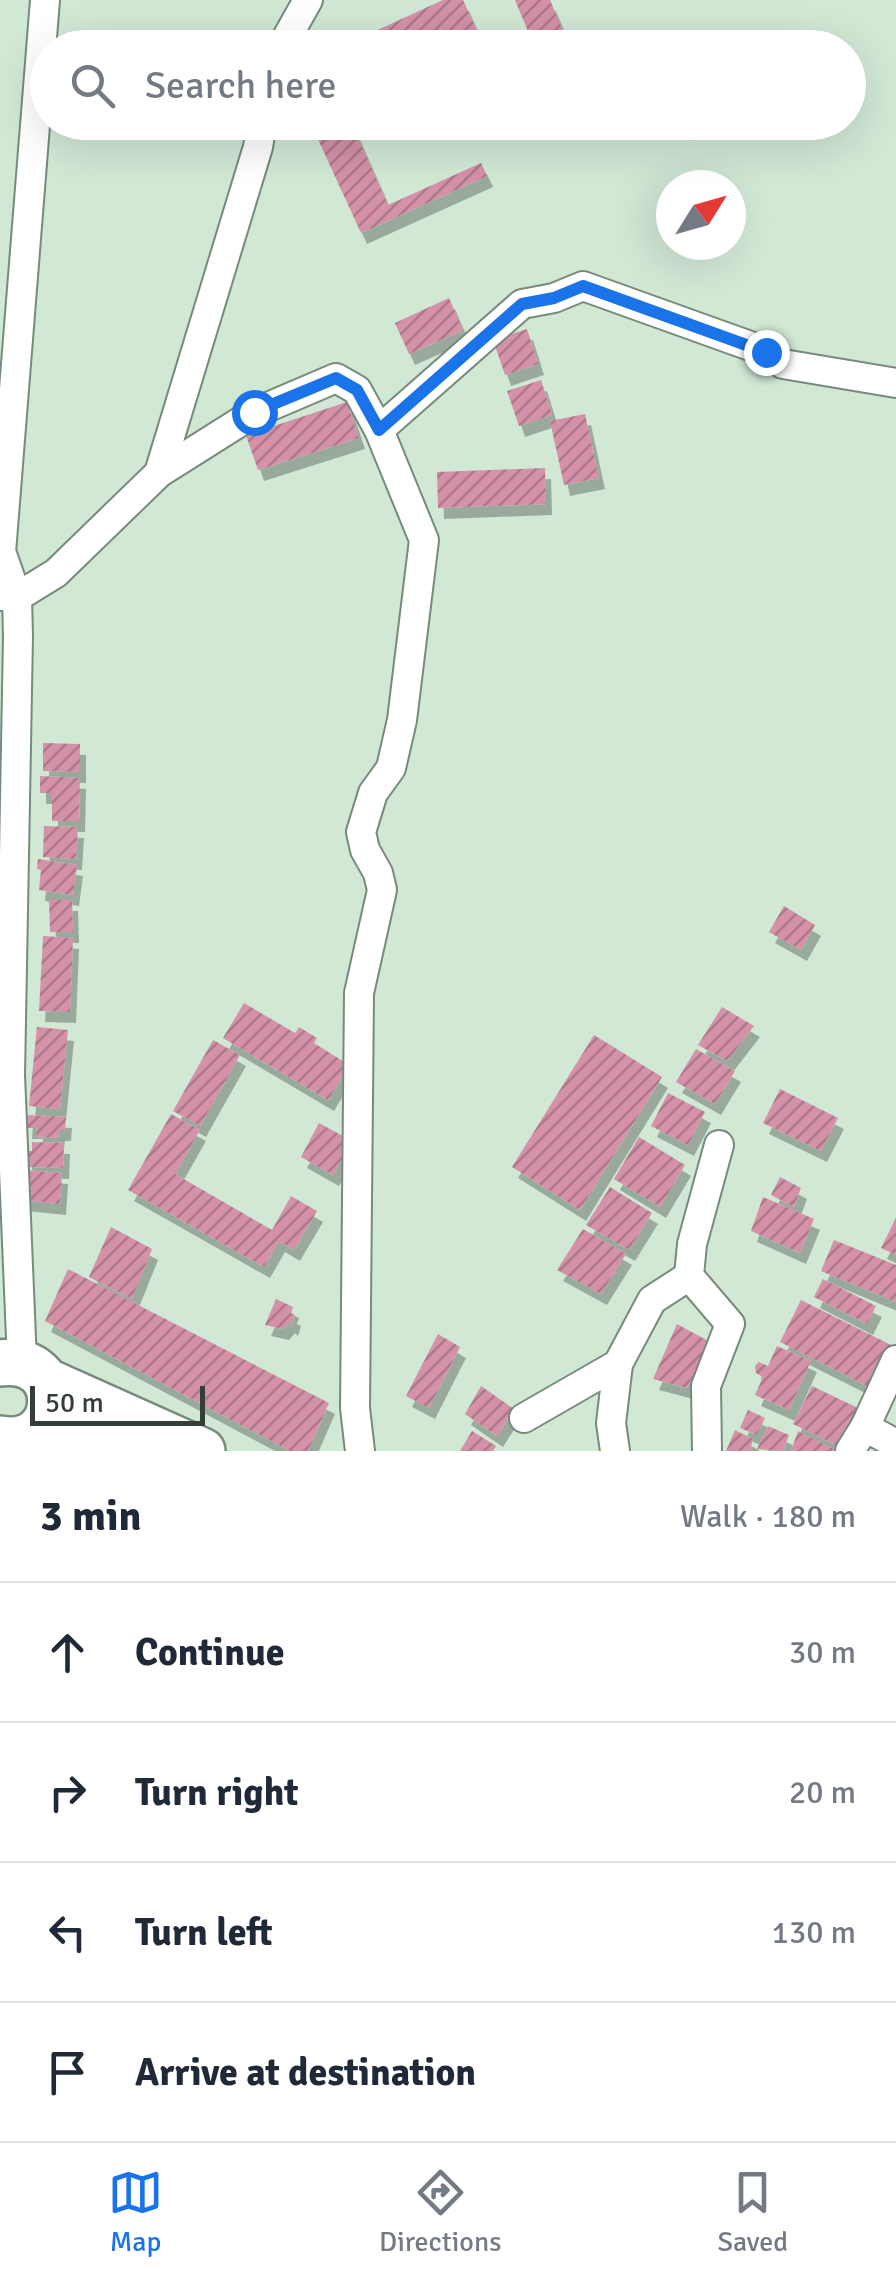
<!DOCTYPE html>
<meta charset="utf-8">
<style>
body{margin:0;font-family:Signika,sans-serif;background:#f2f2f3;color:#1f2937}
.compass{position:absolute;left:656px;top:170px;width:90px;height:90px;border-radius:50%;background:#fff;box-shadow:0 10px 40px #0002;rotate:53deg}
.scale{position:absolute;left:30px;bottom:25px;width:175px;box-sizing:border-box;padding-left:10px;border:5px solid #343e36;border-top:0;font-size:28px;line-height:35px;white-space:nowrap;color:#343e36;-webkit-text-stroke:8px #fff;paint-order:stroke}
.stop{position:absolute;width:30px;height:30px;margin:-22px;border:8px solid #1a73e8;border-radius:50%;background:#fff}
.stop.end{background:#1a73e8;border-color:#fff;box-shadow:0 2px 10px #0008}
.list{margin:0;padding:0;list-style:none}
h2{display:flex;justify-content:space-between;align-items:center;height:130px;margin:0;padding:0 40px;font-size:42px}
h2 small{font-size:32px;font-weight:400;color:#747a83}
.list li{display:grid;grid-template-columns:65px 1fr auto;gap:30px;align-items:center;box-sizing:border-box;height:140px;padding:0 40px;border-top:2px solid #e0e1e3}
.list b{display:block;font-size:38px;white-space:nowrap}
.list em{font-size:32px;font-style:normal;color:#747a83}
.icon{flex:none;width:55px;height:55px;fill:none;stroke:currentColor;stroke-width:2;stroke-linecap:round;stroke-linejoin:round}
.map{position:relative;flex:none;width:896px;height:1451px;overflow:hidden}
.search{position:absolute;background:#fff;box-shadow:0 10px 40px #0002;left:30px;right:30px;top:30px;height:110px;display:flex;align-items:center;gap:25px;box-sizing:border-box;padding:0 35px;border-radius:55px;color:#747a83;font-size:38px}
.sheet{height:690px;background:#fff}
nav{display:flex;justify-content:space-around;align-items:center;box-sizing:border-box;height:140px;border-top:2px solid #e0e1e3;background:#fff;font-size:28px;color:#747a83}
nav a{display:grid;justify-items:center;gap:5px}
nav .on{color:#1a73e8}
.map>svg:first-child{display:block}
.building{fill:url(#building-hatch);filter:url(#shadow)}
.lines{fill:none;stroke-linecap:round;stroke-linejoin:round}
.minor-casing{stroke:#768b7b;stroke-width:32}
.primary-casing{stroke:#768b7b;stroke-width:50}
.minor{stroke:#fff;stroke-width:28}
.primary{stroke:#fff;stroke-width:45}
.route{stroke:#1a73e8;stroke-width:12}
</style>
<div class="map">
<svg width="896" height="1451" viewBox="0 0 896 1451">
<defs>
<pattern id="building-hatch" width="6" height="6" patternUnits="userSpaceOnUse" patternTransform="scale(2.5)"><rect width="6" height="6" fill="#d491a8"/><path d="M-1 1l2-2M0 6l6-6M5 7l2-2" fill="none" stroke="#ad788a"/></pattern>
<filter id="shadow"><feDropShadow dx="6" dy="11" stdDeviation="0" flood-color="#0004"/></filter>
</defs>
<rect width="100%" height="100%" fill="#d1e8d5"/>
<g class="building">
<path d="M443,0H463L485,48H338Z"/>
<path d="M515,0H550L570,48H535Z"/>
<path d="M310,122H351L388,205L481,163L487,176L361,233Z"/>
<path d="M449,298L463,330L409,354L395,323Z"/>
<path d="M527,329L538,364L505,375L493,340Z"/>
<path d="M541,380L552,415L519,426L507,391Z"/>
<path d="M347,402L359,438L258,470L246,435Z"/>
<path d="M585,414L599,478L564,485L550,421Z"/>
<path d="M545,468L546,504L438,508L437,472Z"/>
<path d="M43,743L80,744V772L43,771Z"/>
<path d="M40,776L80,778L79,821H52V793H40Z"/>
<path d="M44,826L78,827L76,859L43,857Z"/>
<path d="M38,859L77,865L73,895L39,890L41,870L37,869Z"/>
<path d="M49,900H72L73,932H50Z"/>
<path d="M784,906L815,925L801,950L769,932Z"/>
<path d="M43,936L73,938L70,1012L39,1011Z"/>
<path d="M244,1003L295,1033L299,1027L317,1038L314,1043L349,1065L328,1100L223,1038Z"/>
<path d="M722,1007L754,1026L727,1061L698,1045Z"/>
<path d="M37,1027L68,1030L60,1109L29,1106Z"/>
<path d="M594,1035L662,1077L580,1210L512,1167Z"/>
<path d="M213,1040L240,1055L200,1126L173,1111Z"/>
<path d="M696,1049L735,1071L715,1104L676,1082Z"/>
<path d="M780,1089L838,1118L821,1151L763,1123Z"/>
<path d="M668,1093L705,1112L688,1145L651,1126Z"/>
<path d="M171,1114L200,1130L175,1174L272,1230L291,1196L317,1211L294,1250L279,1241L264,1267L128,1190Z"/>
<path d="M27,1115L66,1117L65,1130H59L58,1138L36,1137L37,1128H26Z"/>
<path d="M319,1123L352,1141L333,1175L301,1157Z"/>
<path d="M639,1137L685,1165L660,1207L614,1179Z"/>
<path d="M32,1142L64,1143L63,1168L26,1167V1151H32Z"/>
<path d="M22,1170L62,1173L60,1204L20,1200Z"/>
<path d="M780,1177L801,1188L794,1207L771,1195Z"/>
<path d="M610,1187L652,1213L629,1250L586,1225Z"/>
<path d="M763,1197L814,1219L800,1253L751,1231Z"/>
<path d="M896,1218V1255L881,1248Z"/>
<path d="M111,1227L152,1249L132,1299L89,1277Z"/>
<path d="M583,1229L626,1254L601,1294L557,1270Z"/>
<path d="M834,1240L896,1265V1302L821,1271Z"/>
<path d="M68,1269L329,1403L308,1451H290L45,1321Z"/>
<path d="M823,1279L876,1306L867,1324L814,1297Z"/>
<path d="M276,1299L293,1307L291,1313L295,1315L292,1325L289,1322L283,1329L265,1325Z"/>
<path d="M801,1300L891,1345L869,1387L780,1342Z"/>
<path d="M677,1324L712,1343L687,1388L653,1379Z"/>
<path d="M438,1334L460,1347L429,1408L406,1396Z"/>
<path d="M777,1346L811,1361L789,1410L755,1395L763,1377L756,1373L755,1366L759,1362L768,1366Z"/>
<path d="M481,1386L514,1409L497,1436L465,1414Z"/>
<path d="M812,1386L858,1408L840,1447L793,1424Z"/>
<path d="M748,1410L765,1418L757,1435L740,1428Z"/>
<path d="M768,1426L789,1435L783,1451L757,1449Z"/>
<path d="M735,1430L753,1439L750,1451H726Z"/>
<path d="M472,1431L496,1446L493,1451H460Z"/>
<path d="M798,1431L838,1451H791Z"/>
</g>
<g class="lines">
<g class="minor-casing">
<g id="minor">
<path d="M281,48L308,0"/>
<path d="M159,473L258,147L262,122"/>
<path d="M3,557L17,597L18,636L10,1075L22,1362"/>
<path d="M0,565L45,0"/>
<path d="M0,596L17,597L56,573L159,473L254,413L336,378L357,390L379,430L522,304L554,298L583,286L767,352L783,364L896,383"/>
<path d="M524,1418L618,1364L652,1300L689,1276"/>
<path d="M865,1427L896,1444"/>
<path d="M360,1451L355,1408L359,993L382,890L378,873L365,850L361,832L373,793L391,768L402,720L424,540L379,430"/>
<path d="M615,1451L611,1423L618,1364"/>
<path d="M707,1451L706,1386L730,1324L689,1276L692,1244L719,1145"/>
<path d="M850,1451L865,1427L896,1360"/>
</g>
</g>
<g class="primary-casing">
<g id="primary">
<path d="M0,1363C70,1354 65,1451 0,1439"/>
<path d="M48,1382L202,1451"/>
<path d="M38,1432L128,1451"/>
</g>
</g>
<use href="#minor" class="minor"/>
<use href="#primary" class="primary"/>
</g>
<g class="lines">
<path class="route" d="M254,412L336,378L357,390L379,430L522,304L554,298L583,286L766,352"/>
</g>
</svg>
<svg class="compass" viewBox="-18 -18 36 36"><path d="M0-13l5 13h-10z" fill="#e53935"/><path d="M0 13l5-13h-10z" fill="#747a83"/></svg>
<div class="scale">50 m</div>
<div class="stop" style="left:254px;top:412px"></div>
<div class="stop end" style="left:766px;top:352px"></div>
<div class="search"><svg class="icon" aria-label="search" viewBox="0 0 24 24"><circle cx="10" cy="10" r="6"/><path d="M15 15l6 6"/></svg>Search here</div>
</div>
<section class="sheet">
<h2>3 min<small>Walk · 180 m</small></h2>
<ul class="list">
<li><svg class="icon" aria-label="ahead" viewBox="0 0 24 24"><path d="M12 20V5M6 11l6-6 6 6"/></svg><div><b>Continue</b></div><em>30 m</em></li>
<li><svg class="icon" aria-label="right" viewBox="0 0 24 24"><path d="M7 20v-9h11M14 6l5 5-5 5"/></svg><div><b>Turn right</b></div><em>20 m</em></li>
<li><svg class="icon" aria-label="left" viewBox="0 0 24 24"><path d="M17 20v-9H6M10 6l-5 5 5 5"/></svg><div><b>Turn left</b></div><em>130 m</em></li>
<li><svg class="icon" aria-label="arrive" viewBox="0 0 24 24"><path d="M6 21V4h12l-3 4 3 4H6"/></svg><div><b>Arrive at destination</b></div></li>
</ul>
</section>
<nav>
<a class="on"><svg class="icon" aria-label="map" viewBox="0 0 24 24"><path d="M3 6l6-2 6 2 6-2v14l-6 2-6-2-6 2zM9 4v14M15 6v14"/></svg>Map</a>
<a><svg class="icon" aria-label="directions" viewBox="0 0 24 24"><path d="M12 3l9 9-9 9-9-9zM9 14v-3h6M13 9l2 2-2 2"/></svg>Directions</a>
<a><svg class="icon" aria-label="saved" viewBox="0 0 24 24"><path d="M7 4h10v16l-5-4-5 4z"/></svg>Saved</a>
</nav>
